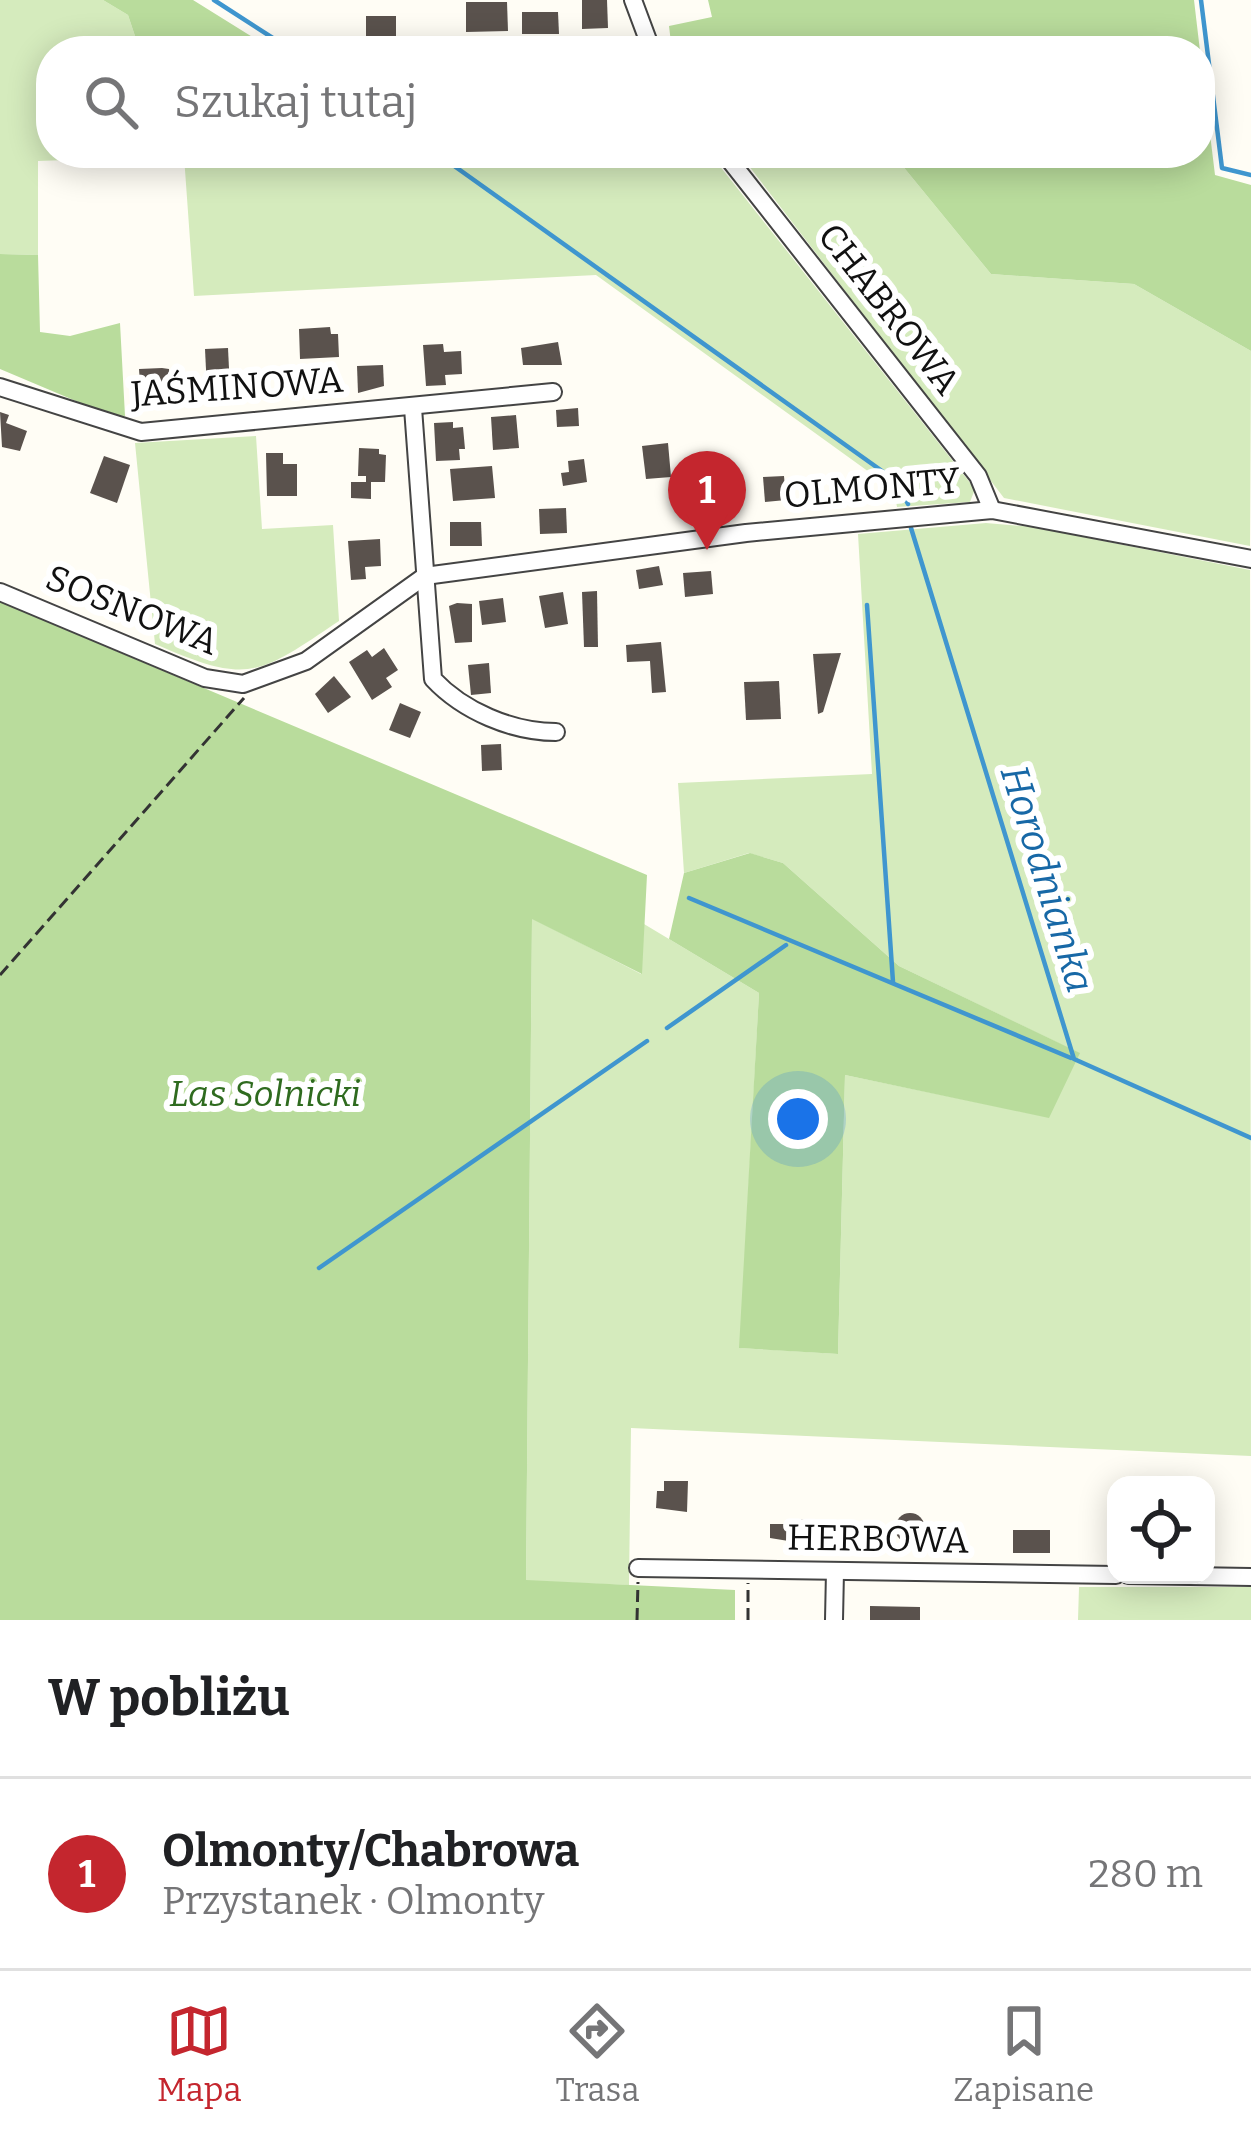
<!DOCTYPE html>
<html lang="pl">
<meta charset="utf-8">
<style>
body{margin:0;font-family:Bitter,serif;background:#f2f2f2;color:#202124}
.controls{position:absolute;right:36px;bottom:36px;display:grid;overflow:hidden;border-radius:24px;box-shadow:0 6px 30px #0003}
.controls button{width:108px;height:108px;display:grid;place-items:center;padding:0;border:0;border-bottom:3px solid #e0e0e0;background:#fff;color:#202124;font:60px sans-serif}
.you{position:absolute;left:798px;top:1119px;width:42px;height:42px;margin:-30px;border:9px solid #fff;border-radius:50%;background:#1a73e8;box-shadow:0 0 0 18px #1a73e833}
.badge{display:grid;place-items:center;width:78px;height:78px;border-radius:50%;background:#c4262e;color:#fff;font-size:39px;font-weight:700}
.pin{position:absolute;translate:-50% -99px;filter:drop-shadow(0 3px 6px #0008)}
.pin::after{content:'';position:absolute;top:63px;width:42px;height:36px;background:inherit;clip-path:polygon(0 0,100% 0,50% 100%)}
.list{margin:0;padding:0;list-style:none}
h2{display:flex;justify-content:space-between;align-items:center;height:156px;margin:0;padding:0 48px;font-size:51px}
h2 small{font-size:39px;font-weight:400;color:#757577}
.list li{display:grid;grid-template-columns:78px 1fr auto;gap:36px;align-items:center;box-sizing:border-box;height:192px;padding:0 48px;border-top:3px solid #e0e0e0}
.list b{display:block;font-size:45px;white-space:nowrap}
.list p{margin:0;font-size:39px;white-space:nowrap;color:#757577}
.list em{font-size:39px;font-style:normal;color:#757577}
.icon{flex:none;width:66px;height:66px;fill:none;stroke:currentColor;stroke-width:2;stroke-linecap:round;stroke-linejoin:round}
.map{position:relative;flex:none;width:1251px;height:1620px;overflow:hidden}
.search{position:absolute;background:#fff;box-shadow:0 6px 30px #0003;left:36px;right:36px;top:36px;height:132px;display:flex;align-items:center;gap:30px;box-sizing:border-box;padding:0 42px;border-radius:48px;color:#757577;font-size:45px}
.sheet{height:348px;background:#fff}
nav{display:flex;justify-content:space-around;align-items:center;box-sizing:border-box;height:168px;border-top:3px solid #e0e0e0;background:#fff;font-size:33px;color:#757577}
nav a{display:grid;justify-items:center;gap:6px}
nav .on{color:#c4262e}
.map>svg:first-child{display:block}
.green{fill:#d5ebbd}
.forest{fill:#b9dc9c}
.lines{fill:none;stroke-linecap:round;stroke-linejoin:round}
.stream{stroke:#3f96cf;stroke-width:4.5}
.building{fill:#5a524d}
.minor-casing{stroke:#444;stroke-width:20}
.path{stroke:#333;stroke-width:3;stroke-dasharray:12 6;stroke-linecap:butt}
.minor{stroke:#fff;stroke-width:16}
.labels{text-anchor:middle;dominant-baseline:central;stroke-width:12;stroke-linejoin:round;paint-order:stroke}
.street-label{font-size:36px;fill:#111;stroke:#fff}
.park-label{font-size:36px;font-style:italic;fill:#2f6b1f;stroke:#fff}
.water-label{font-size:39px;font-style:italic;fill:#1768a6;stroke:#fff}
</style>
<div class="map">
<svg width="1251" height="1620" viewBox="0 0 1251 1620">
<rect width="100%" height="100%" fill="#fffdf5"/>
<g class="green">
<path d="M0,0H103L128,15L140,51H51V153L715,160L975,489L970,502L897,507L894,490L596,275L194,296L184,156L38,161V255L0,254Z"/>
<path d="M739,153H892L991,274L1134,284L1251,351L1250,546L1004,498Z"/>
<path d="M256,436L262,529L333,525L339,621C257,676 249,685 155,644L135,443Z"/>
<path d="M986,523L1033,527L1250,570L1251,1456L631,1428L629,1585L526,1581L532,918L641,974L644,924L759,993L740,1348L838,1354L845,1075L1048,1117L1079,1053L899,966L783,863L749,853L684,873L678,783L872,774L858,534Z"/>
<path d="M1079,1587H1251V1620H1078Z"/>
</g>
<g class="forest">
<path d="M103,0H193L275,51H140L128,15Z"/>
<path d="M708,0H1194L1200,51H672L669,26L712,17Z"/>
<path d="M1200,52L1215,175L1251,185V351L1134,284L991,274L892,153H1200Z"/>
<path d="M0,254L38,255L40,332L70,336L120,323L125,416L109,415L0,369Z"/>
<path d="M0,602L647,875L642,974L532,919L526,1580L735,1590V1620H0Z"/>
<path d="M750,853L783,863L899,966L1080,1053L1049,1118L845,1075L838,1354L739,1348L759,993L669,939L684,873Z"/>
</g>
<g class="lines">
<g class="stream">
<path d="M214,0L293,51"/>
<path d="M1201,0L1222,168L1251,175"/>
<path d="M436,153L896,481L908,504"/>
<path d="M911,528L1074,1059L1251,1138"/>
<path d="M867,605L893,982"/>
<path d="M689,898L1071,1058"/>
<path d="M667,1028L786,945"/>
<path d="M319,1268L647,1041"/>
</g>
</g>
<g class="building">
<path d="M582,0H607L608,28L582,29Z"/>
<path d="M466,2H507L508,31L466,32Z"/>
<path d="M522,12H558L559,34H522Z"/>
<rect x="366" y="16" width="30" height="25"/>
<path d="M330,327L331,334H338L339,357L300,359L299,329Z"/>
<path d="M558,342L562,365H523L521,348Z"/>
<path d="M443,344L444,352L461,351L462,374L445,375L446,385L426,386L423,345Z"/>
<path d="M228,348L230,389L207,390L205,349Z"/>
<path d="M383,365L384,386L358,393L357,366Z"/>
<path d="M162,368L169,369L171,393L141,398L139,369Z"/>
<path d="M578,408L579,426L557,427L556,410Z"/>
<path d="M0,412L9,415L6,423L27,431L20,451L2,447Z"/>
<path d="M516,415L519,448L493,450L491,417Z"/>
<path d="M453,422V428L463,427L465,449H459L460,460L436,461L434,423Z"/>
<path d="M668,443L671,477L646,479L642,446Z"/>
<path d="M359,448L379,449V454L386,455L385,482H371V499L351,498V482H366V476H358Z"/>
<path d="M266,453H283V464H297V496H267Z"/>
<path d="M104,456L130,465L117,503L90,493Z"/>
<path d="M584,459L587,482L563,486L561,473L569,472L568,461Z"/>
<path d="M492,466L495,498L453,501L450,469Z"/>
<path d="M784,476L786,500L765,502L763,477Z"/>
<path d="M566,508L567,533L540,534L539,509Z"/>
<path d="M450,522H481L482,546H450Z"/>
<path d="M380,539L381,566L365,567L366,579L351,580L348,541Z"/>
<path d="M659,566L663,585L639,589L636,570Z"/>
<path d="M711,571L713,594L685,597L683,573Z"/>
<path d="M597,591L598,647H584L582,592Z"/>
<path d="M563,592L568,624L545,628L539,596Z"/>
<path d="M503,598L506,622L482,625L479,601Z"/>
<path d="M457,603L472,604V642L455,643L449,606Z"/>
<path d="M661,642L666,692L652,693L650,661L627,662L626,645Z"/>
<path d="M384,648L398,670L386,678L392,687L372,700L349,662L367,650L372,657Z"/>
<path d="M841,653L823,712L818,714L813,654Z"/>
<path d="M489,663L491,693L471,695L468,665Z"/>
<path d="M334,676L351,697L328,713L315,694Z"/>
<path d="M779,681L781,719L746,720L744,682Z"/>
<path d="M400,703L421,712L410,738L389,730Z"/>
<path d="M501,744L502,770L482,771L481,745Z"/>
<path d="M664,1481H688L687,1512L656,1508L657,1491H664Z"/>
<circle cx="910" cy="1528" r="15"/>
<path d="M787,1519L807,1520V1544L770,1538V1524H787Z"/>
<rect x="1013" y="1530" width="37" height="23"/>
<path d="M870,1606L920,1607V1620H870Z"/>
</g>
<g class="lines">
<g class="minor-casing">
<g id="minor">
<path d="M633,0L652,51"/>
<path d="M724,153L978,476L992,510"/>
<path d="M0,387L141,432L553,392"/>
<path d="M413,408L433,679C463,711 512,732 556,732"/>
<path d="M0,592L205,678L243,684L306,661L425,576L746,533L992,510L1251,559"/>
<path d="M638,1568L1116,1575"/>
<path d="M1128,1575L1251,1577"/>
<path d="M834,1620L835,1571"/>
</g>
</g>
<g class="path">
<path d="M0,975L244,698"/>
<path d="M637,1620L638,1582"/>
<path d="M748,1620V1583"/>
</g>
<use href="#minor" class="minor"/>
</g>
<g class="labels">
<g class="street-label">
<text transform="translate(889 309) rotate(52)">CHABROWA</text>
<text transform="translate(237 387) rotate(-4)">JAŚMINOWA</text>
<text transform="translate(872 488) rotate(-5)">OLMONTY</text>
<text transform="translate(132 610) rotate(22)">SOSNOWA</text>
<text transform="translate(878 1539) rotate(1)">HERBOWA</text>
</g>
<g class="park-label">
<text x="265" y="1094">Las Solnicki</text>
</g>
<g class="water-label">
<text transform="translate(1047 879) rotate(73)">Horodnianka</text>
</g>
</g>
</svg>
<div class="controls">
<button><svg class="icon" aria-label="locate" viewBox="0 0 24 24"><circle cx="12" cy="12" r="6"/><path d="M12 2v4M12 18v4M2 12h4M18 12h4"/></svg></button>
</div>
<div class="you"></div>
<div class="pin badge" style="left:707px;top:550px">1</div>
<div class="search"><svg class="icon" aria-label="search" viewBox="0 0 24 24"><circle cx="10" cy="10" r="6"/><path d="M15 15l6 6"/></svg>Szukaj tutaj</div>
</div>
<section class="sheet">
<h2>W pobliżu<small></small></h2>
<ul class="list">
<li><span class="badge">1</span><div><b>Olmonty/Chabrowa</b><p>Przystanek · Olmonty</p></div><em>280 m</em></li>
</ul>
</section>
<nav>
<a class="on"><svg class="icon" aria-label="map" viewBox="0 0 24 24"><path d="M3 6l6-2 6 2 6-2v14l-6 2-6-2-6 2zM9 4v14M15 6v14"/></svg>Mapa</a>
<a><svg class="icon" aria-label="directions" viewBox="0 0 24 24"><path d="M12 3l9 9-9 9-9-9zM9 14v-3h6M13 9l2 2-2 2"/></svg>Trasa</a>
<a><svg class="icon" aria-label="saved" viewBox="0 0 24 24"><path d="M7 4h10v16l-5-4-5 4z"/></svg>Zapisane</a>
</nav>
